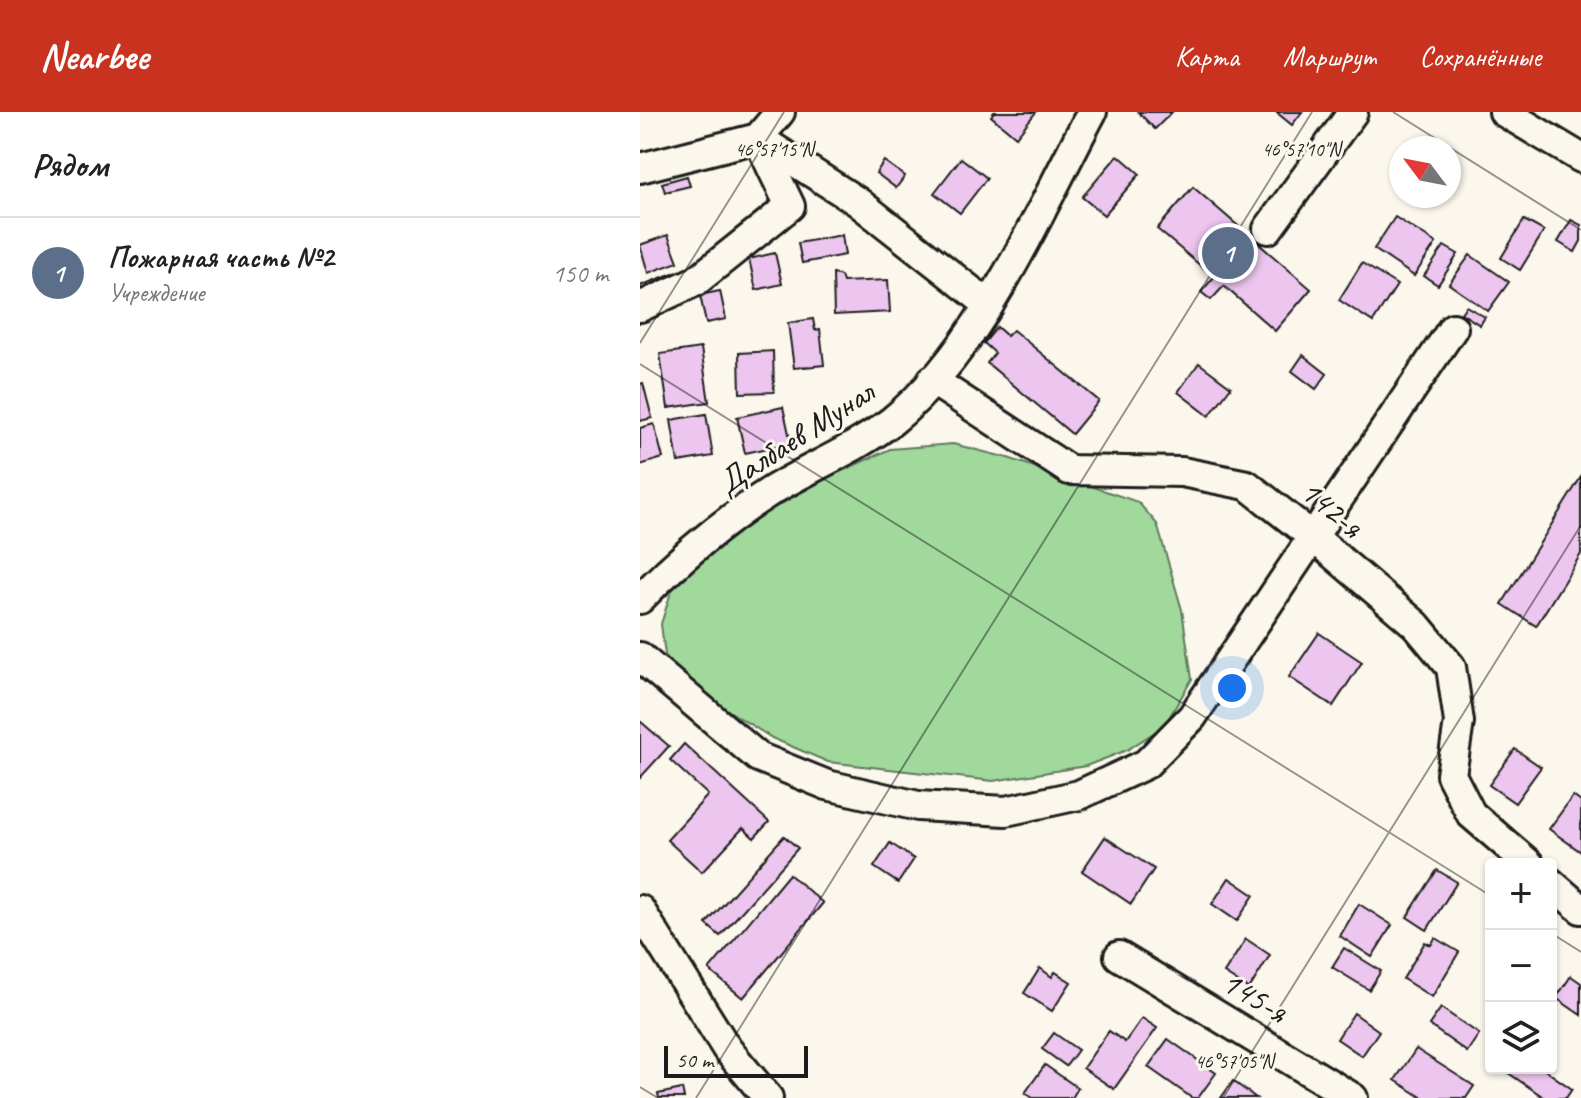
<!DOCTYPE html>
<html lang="ru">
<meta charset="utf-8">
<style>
body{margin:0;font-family:Caveat,sans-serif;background:#f6f6f6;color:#222}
.controls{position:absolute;right:24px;bottom:24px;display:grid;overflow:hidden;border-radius:8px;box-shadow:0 2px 6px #0004}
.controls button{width:72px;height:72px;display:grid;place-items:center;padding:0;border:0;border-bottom:2px solid #e0e0e0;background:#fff;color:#222;font:40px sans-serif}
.compass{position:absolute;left:749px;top:24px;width:72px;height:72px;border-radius:50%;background:#fff;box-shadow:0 2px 6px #0004;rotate:302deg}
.scale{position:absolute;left:24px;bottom:20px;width:144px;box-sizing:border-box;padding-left:8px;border:4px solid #1c1c1c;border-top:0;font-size:22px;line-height:28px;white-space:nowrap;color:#1c1c1c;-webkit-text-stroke:6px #fbf7ec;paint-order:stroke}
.you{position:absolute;left:592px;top:576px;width:28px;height:28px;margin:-20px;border:6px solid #fff;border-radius:50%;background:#1a73e8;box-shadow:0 0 0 12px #1a73e833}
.badge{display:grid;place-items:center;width:52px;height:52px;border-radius:50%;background:#c8321e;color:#fff;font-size:26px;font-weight:700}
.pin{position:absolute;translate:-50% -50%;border:4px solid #fff;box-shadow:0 2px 8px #0006}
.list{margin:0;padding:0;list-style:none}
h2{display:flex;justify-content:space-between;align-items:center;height:104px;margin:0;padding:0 32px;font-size:34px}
h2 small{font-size:26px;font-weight:400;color:#767676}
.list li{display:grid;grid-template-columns:52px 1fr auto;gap:24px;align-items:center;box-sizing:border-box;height:112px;padding:0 32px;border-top:2px solid #e0e0e0}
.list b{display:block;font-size:30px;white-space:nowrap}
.list p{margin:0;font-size:26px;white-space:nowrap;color:#767676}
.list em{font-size:26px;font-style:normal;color:#767676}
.icon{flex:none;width:44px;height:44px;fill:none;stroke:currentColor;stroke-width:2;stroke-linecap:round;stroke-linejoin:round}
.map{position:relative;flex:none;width:941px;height:986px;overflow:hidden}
header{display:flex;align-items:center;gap:48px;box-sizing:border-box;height:112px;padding:0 40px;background:#c8321e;color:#fff}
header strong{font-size:38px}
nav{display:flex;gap:44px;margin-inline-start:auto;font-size:28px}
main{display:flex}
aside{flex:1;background:#fff}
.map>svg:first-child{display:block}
.green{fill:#a1d99d;stroke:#5e7a5c;stroke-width:2}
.building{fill:#edc6ef;stroke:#1c1c1c;stroke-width:2}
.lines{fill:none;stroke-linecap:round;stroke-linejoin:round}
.minor-casing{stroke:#1c1c1c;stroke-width:34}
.minor{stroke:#fbf7ec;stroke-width:28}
.ticks{fill:none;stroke:#1c1c1c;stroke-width:2;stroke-opacity:0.45}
.labels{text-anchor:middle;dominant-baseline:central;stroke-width:6;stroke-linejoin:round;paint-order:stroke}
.street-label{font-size:34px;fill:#1c1c1c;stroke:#fbf7ec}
.ticks-label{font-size:20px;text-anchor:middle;fill:#1c1c1c;stroke:#fbf7ec;stroke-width:6;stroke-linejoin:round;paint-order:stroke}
</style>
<header>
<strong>Nearbee</strong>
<nav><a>Карта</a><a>Маршрут</a><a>Сохранённые</a></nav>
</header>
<main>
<aside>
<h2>Рядом<small></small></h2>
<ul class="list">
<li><span class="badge" style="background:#5c6f8a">1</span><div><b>Пожарная часть №2</b><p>Учреждение</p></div><em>150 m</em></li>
</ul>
</aside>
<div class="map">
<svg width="941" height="986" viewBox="0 0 941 986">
<rect width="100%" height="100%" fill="#fbf7ec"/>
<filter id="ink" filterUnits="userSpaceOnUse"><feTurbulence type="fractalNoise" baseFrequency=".0125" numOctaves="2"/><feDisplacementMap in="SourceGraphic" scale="16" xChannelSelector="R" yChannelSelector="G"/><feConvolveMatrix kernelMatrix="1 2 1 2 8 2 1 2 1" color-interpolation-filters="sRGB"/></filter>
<g filter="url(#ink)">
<path class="green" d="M313,332L368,346L498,390L517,412L542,498L552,567L524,614L487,638L446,654L353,669L188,650L132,626L46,572L25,543L21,512L32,477L64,441L107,411L191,364L250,337Z"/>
<g class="building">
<path d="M354,0H396L376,25L351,4Z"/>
<path d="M498,0H532L515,17Z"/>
<path d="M636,0H662L652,13Z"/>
<path d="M478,43L500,62L464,103L442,85Z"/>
<path d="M321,46L347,66L320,101L294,81Z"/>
<path d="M244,49L265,64L256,76L236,61Z"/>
<path d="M47,64L50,74L25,80L22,71Z"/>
<path d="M553,75L671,177L635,219L584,174L571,188L561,180L574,165L517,117Z"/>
<path d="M755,105L796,131L774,164L734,137Z"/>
<path d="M884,108L904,119L880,158L861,146Z"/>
<path d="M931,108L941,113V129L935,140L918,130Z"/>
<path d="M28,123L38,150L8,161L0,133Z"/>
<path d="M202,123L205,143L162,151L158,131Z"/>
<path d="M804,134L818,142L798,173L784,164Z"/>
<path d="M135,141L142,172L116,178L109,147Z"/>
<path d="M830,143L869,170L848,199L809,172Z"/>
<path d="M722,151L757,173L733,210L699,188Z"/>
<path d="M33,161L37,170L0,184V174Z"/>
<path d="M193,162L201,164L203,170L248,168L250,200L194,203Z"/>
<path d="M80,179L86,207L66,211L60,183Z"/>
<path d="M826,194L845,205L840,213L821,201Z"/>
<path d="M173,207L175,218L180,217L184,253L154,256L148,211Z"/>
<path d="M357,215L367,224L373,218L459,289L432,322L347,251L355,241L344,231Z"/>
<path d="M61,236L69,290L28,296L20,242Z"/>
<path d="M133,239L134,280L100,281L99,241Z"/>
<path d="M663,243L687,262L676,277L652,259Z"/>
<path d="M559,251L591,275L569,304L538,280Z"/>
<path d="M3,271L12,306L0,309V272Z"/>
<path d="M143,295L151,331L105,341L97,305Z"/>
<path d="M66,302L73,344L38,350L31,308Z"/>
<path d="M14,312L23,346L0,353V316Z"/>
<path d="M941,365V442L896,514L862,492Z"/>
<path d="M679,521L722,550L693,594L649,565Z"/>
<path d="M0,609L29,634L0,666Z"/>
<path d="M44,632L129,710L114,726L103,716L62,760L27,728L68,683L30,648Z"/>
<path d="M875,637L901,655L875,691L849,673Z"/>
<path d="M933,684L941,690V740L909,717Z"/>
<path d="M144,724L158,736L80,824L66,812Z"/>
<path d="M465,725L514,757L491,792L442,759Z"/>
<path d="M250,731L274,747L258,771L234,755Z"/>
<path d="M797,758L817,770L787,818L767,805Z"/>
<path d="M149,762L183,791L103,886L69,858Z"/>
<path d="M589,766L614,783L597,809L572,792Z"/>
<path d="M719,792L752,813L732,845L700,824Z"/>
<path d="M795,826L819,840L792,885L763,867L785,830L791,833Z"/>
<path d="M606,827L630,843L609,877L584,861Z"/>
<path d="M704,836L741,859L729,878L692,855Z"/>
<path d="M400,856L412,865L415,860L431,870L412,899L384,881Z"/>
<path d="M931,864L941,871V903L916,886Z"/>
<path d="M801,896L839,922L827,940L789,913Z"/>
<path d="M714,901L739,919L722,944L697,927Z"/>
<path d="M502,906L517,916L474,977L443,956L469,919L485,930Z"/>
<path d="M414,921L438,938L426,954L402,937Z"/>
<path d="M528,927L576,961L558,986H552L508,955Z"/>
<path d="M776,937L834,974L826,986H783L755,968Z"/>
<path d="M405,953L438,976L432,986H393L385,981Z"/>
<path d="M861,956H902L932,977L926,986H905Z"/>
<path d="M593,969L616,986H581Z"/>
<path d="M42,977L44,986H19L18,982Z"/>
</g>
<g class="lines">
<g class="minor-casing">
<g id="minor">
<path d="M864,0L941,46"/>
<path d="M118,26L218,90L349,193"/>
<path d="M0,56L118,26L140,0"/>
<path d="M628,117L713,0"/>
<path d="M0,195L56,169L150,94L118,27"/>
<path d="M292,268L429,358L542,360L607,373L673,425L776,513L811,555L819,610L811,663L831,702L889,752"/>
<path d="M0,487C39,447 84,409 131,379C170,355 216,337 252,309C341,238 399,99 452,0"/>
<path d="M0,545L118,645L187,673L278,694L366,699L439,683L506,652L552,605L813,216"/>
<path d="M911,771L941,797"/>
<path d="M0,798L87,937L128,986"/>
<path d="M479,844L713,986"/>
</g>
</g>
<use href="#minor" class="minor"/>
</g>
</g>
<path class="ticks" d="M753,0L941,118M0,231L144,0M0,252L851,784M911,821L941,840M0,975L18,986M56,986L672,0M583,986L941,413"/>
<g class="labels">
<g class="street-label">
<text transform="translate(155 325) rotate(-33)">Далбаев Мунал</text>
<text transform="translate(692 396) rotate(40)">142-я</text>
<text transform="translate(615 884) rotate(31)">145-я</text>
</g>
</g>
<g class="ticks-label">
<text x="134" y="44">46°57'15"N</text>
<text x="661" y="44">46°57'10"N</text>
<text x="594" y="956">46°57'05"N</text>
</g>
</svg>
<div class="controls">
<button>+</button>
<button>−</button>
<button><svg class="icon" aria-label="layers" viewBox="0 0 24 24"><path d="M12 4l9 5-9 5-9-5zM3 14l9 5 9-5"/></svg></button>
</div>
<svg class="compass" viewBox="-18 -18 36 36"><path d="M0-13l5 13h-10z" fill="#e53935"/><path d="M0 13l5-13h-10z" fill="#767676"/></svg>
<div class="scale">50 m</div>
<div class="you"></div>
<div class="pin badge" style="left:588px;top:141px;background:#5c6f8a">1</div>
</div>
</main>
